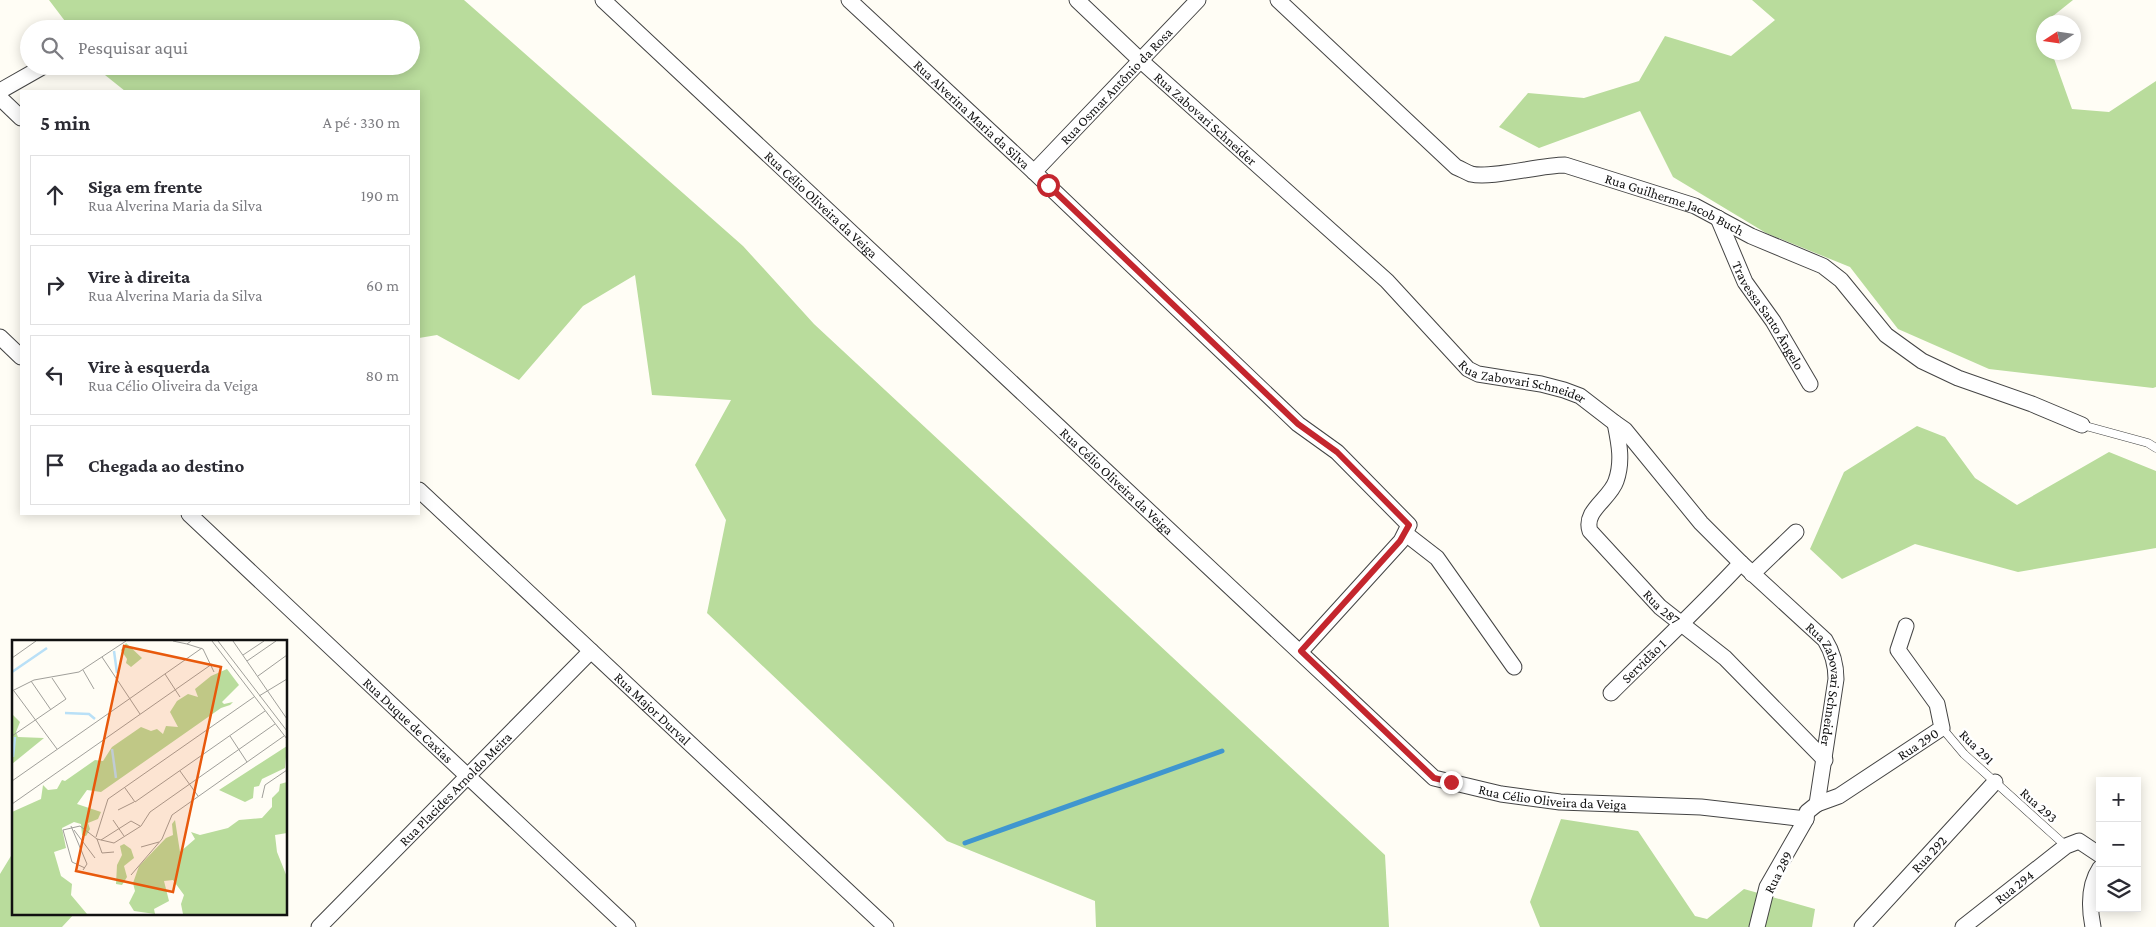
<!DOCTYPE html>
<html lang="pt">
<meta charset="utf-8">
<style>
body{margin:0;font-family:"Crimson Pro",serif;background:#f2f2f3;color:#2b2b33}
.controls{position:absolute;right:15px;bottom:15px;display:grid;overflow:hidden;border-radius:0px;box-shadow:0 2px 12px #0003}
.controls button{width:45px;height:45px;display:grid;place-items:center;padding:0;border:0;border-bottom:1px solid #e1e1e2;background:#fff;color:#2b2b33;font:25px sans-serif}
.compass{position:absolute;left:2036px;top:15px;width:45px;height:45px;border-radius:50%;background:#fff;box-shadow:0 2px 12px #0003;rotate:258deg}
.stop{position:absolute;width:15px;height:15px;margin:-11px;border:4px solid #c4262e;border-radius:50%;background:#fff}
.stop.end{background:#c4262e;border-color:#fff;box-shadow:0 1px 5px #0008}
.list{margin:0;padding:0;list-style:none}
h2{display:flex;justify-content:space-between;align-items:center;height:65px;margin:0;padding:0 20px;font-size:21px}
h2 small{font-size:16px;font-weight:400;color:#7c7c81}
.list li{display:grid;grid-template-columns:32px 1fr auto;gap:15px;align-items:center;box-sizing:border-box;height:80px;margin:0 10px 10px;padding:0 10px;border:1px solid #e1e1e2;border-radius:0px}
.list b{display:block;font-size:19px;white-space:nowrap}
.list p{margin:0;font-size:16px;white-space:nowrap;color:#7c7c81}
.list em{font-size:16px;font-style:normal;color:#7c7c81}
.icon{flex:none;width:28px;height:28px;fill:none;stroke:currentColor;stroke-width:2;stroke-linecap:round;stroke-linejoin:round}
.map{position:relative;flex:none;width:2156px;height:927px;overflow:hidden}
.search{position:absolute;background:#fff;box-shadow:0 2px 12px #0003;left:20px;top:20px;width:400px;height:55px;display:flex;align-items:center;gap:12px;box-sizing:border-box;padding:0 18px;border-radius:28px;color:#7c7c81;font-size:19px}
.panel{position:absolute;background:#fff;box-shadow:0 2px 12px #0003;left:20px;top:90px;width:400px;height:425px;border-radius:0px}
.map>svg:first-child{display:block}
.forest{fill:#b9dc9c}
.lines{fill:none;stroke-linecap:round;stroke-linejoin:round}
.stream{stroke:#3f96cf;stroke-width:5}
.lane-casing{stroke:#444;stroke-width:9}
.street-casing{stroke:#444;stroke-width:17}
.lane{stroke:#fff;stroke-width:8}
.street{stroke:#fff;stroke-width:15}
.route{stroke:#c4262e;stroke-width:6}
.labels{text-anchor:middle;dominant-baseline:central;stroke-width:5;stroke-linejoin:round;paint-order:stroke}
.street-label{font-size:14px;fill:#111;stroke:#fff}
.inset-river{fill:none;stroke:#b9e0f7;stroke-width:2.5}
.inset-road{fill:none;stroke:#a09f9a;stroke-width:1}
.view{fill:#e8590c;fill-opacity:0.15;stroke:#e8590c;stroke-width:2.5}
.inset-edge{fill:none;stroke:#111;stroke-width:2.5}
</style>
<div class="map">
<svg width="2156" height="927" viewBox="0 0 2156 927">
<rect width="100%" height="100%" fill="#fffdf5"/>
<g class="forest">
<path d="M49,0H464L743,246L814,324L1385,855L1389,927H1096L1095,901L947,841L707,613L726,520L695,465L731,400L652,395L635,275L583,306L519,380L437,335L419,338V91H125L105,75L98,66H411V29H71Z"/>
<path d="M1752,0H2073L2043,24L2044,52L2052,53L2072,109L2109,112L2156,81V387L2153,388L1989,369L1898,329L1850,267L1766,233L1673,177L1640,111L1539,148L1499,127L1528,93L1584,98L1639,81L1665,36L1731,56L1775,20Z"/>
<path d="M1917,426L1945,437L1975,478L2017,505L2109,452L2156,471V548L2018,572L1915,544L1842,579L1810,549L1844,472Z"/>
<path d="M1561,819L1638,831L1695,916L1707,919L1744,889L1815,909L1812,927H1540L1530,902Z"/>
<path d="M14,851V913H75L62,927H0V874Z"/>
</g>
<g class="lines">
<path class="stream" d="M965,843L1222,751"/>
<g class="lane-casing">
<g id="lane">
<path d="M2082,425L2148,443L2156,448"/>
<path d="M1942,728L1964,754L2066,846"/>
</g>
</g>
<g class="street-casing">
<g id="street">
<path id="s1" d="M603,0L1434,778L1501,794L1560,802L1701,807L1806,819"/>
<path id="s2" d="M849,0L1034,172L1298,424L1337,452L1409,525L1401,541L1301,651"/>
<path id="s3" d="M1077,0L1140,60L1387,281L1468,369L1478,374L1541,384L1564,390L1580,396L1615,423L1625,430L1701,523L1741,563L1825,640C1833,653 1836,664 1836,679L1817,804L1807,812L1806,819L1767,887L1757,927"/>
<path id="s4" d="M1278,0L1456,167C1461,169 1466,172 1471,174C1491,179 1540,165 1565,165L1695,206L1751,236L1823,266L1841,280L1886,335L1922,361L1958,378L2032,404L2082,425"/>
<path d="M0,91L44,66"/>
<path d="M0,98L21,118"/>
<path id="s5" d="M1034,172L1198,0"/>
<path id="s6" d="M1718,218L1745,282L1773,321L1810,384"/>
<path d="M0,337L21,357"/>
<path id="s7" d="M1615,423C1619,443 1623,461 1616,481C1610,499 1583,511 1590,531L1660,607L1725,658L1825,760"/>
<path id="s8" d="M419,490L886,927"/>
<path id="s9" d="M189,514L628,927"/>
<path d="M1406,534L1437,558L1514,667"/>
<path d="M1752,574L1796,532"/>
<path id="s10" d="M1611,693C1654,650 1699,608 1741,563"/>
<path id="s11" d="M1817,804L1839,796L1942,728L1937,704L1898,650L1906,626"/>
<path id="s12" d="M319,927L591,651"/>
<path id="s13" d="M1862,927L1995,782"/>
<path id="s14" d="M1963,927L2066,846L2079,841L2100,855"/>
<path d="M2093,927C2089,907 2088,886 2100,868"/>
</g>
</g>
<use href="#lane" class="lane"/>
<use href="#street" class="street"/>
</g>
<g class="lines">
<path class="route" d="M1048,185L1298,424L1337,452L1409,525L1400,541L1301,651L1434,778L1451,782"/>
</g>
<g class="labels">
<g class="street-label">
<text stroke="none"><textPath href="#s5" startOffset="119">Rua Osmar Antônio da Rosa</textPath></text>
<text stroke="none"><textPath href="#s2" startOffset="168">Rua Alverina Maria da Silva</textPath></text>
<text stroke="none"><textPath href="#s3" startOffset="175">Rua Zabovari Schneider</textPath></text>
<text stroke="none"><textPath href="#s1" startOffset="299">Rua Célio Oliveira da Veiga</textPath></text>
<text stroke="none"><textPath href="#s4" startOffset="472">Rua Guilherme Jacob Buch</textPath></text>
<text stroke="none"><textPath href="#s6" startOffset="110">Travessa Santo Ângelo</textPath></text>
<text stroke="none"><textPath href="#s3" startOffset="594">Rua Zabovari Schneider</textPath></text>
<text stroke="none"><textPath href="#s1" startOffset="704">Rua Célio Oliveira da Veiga</textPath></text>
<text stroke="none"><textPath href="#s7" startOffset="222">Rua 287</textPath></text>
<text stroke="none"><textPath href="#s10" startOffset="46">Servidão 1</textPath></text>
<text stroke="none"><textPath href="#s3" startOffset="1044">Rua Zabovari Schneider</textPath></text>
<text stroke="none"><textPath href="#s8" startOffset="320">Rua Major Durval</textPath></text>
<text stroke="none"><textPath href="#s9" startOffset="301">Rua Duque de Caxias</textPath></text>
<text stroke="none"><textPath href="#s11" startOffset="118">Rua 290</textPath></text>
<text transform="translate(1977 747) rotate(45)">Rua 291</text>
<text stroke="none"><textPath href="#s12" startOffset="194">Rua Placides Arnoldo Meira</textPath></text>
<text stroke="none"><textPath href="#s1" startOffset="1259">Rua Célio Oliveira da Veiga</textPath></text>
<text transform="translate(2039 805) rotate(42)">Rua 293</text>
<text stroke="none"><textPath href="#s13" startOffset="99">Rua 292</textPath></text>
<text transform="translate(1778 872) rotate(-63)">Rua 289</text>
<text stroke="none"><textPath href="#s14" startOffset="65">Rua 294</textPath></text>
</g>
</g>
<g transform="translate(12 640)">
<rect width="275" height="275" fill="#fffdf5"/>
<path d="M114,3L130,18L119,27L114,23L115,19L109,10ZM215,29L227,45L210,62L212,64L221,62L218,65L209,68L89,152L75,150L65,164L89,172L86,179L76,183L78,189L74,196L70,195L69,184L62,182L50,188L54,208L42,212L49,236L60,244L59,255L75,274H0V172L29,159L31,145L36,150L45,149L50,140L53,141L83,120L91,121L100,107L129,87L139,91L145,89L151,94L154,86L166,87L158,72L165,61L176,54L186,57L183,49L199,36ZM0,74L8,82L4,92L6,97L32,98L0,124ZM275,106L273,128L250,139L247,146L242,147L241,158L233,162L207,150ZM275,142V193L263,195L265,212L275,237V274H171L169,264L172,255L161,240L152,241L157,261L142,269L143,274L122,271L117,263L123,251L121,243L127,226L154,198L161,195L160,184L163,180L168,212L183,199L179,192L188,195L216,188L227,180L250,178L260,167V158L267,151L268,144ZM112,204L119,209L122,218L112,226L115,237L110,245L104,244L105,225L110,215L108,206Z" fill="#b9dc9c"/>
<path class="inset-river" d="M102,11L105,33M0,32L35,8M53,73L77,74L83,79M100,109L104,138M1,117L3,97"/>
<path class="inset-road" d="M161,1L175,4L179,1M200,1L275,99M206,1L275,91M221,1L275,79M175,4L191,9L202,32M231,15L252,1M90,17L128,74M0,18L24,1M235,21L264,1M71,30L82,49M153,34L168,57M246,36L275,15M19,41L39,70M0,51L22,40L67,32L114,1M2,51L45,109M247,56L275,39M0,96L54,59L40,38M218,96L235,122M168,131L186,156M0,141L190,8M113,148L123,162L253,71M250,158L253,145L275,130M0,164L200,24M106,170L122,162M101,180L112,196M59,186L75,224L71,230M62,190L83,218M84,197L96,159L242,57M85,199L90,213L102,212M89,200L119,181L128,186M129,207L147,202M73,228L60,222L51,190L68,186L85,199L102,203L129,186L138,172L263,84M119,235L150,199L160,175L272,96"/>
<path class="view" d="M112,6L209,27L161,252L64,231Z"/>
<rect width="275" height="275" class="inset-edge"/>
</g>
</svg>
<div class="controls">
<button>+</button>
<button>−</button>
<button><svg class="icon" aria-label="layers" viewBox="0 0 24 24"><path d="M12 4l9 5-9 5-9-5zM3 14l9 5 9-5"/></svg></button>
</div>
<svg class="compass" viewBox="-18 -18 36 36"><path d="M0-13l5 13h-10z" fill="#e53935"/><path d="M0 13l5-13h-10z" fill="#7c7c81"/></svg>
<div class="stop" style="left:1048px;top:185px"></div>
<div class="stop end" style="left:1451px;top:782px"></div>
<div class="search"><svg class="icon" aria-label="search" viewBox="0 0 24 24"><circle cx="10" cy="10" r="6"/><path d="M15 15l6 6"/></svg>Pesquisar aqui</div>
<section class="panel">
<h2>5 min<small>A pé · 330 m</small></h2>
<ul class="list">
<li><svg class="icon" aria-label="ahead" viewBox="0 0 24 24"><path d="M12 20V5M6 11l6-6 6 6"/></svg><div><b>Siga em frente</b><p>Rua Alverina Maria da Silva</p></div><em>190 m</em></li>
<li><svg class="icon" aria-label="right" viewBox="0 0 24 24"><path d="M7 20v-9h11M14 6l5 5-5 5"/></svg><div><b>Vire à direita</b><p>Rua Alverina Maria da Silva</p></div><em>60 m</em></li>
<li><svg class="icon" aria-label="left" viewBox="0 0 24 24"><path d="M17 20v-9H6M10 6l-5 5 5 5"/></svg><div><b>Vire à esquerda</b><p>Rua Célio Oliveira da Veiga</p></div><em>80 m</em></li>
<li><svg class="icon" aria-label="arrive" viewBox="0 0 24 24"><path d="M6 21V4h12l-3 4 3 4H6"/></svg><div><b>Chegada ao destino</b></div></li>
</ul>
</section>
</div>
